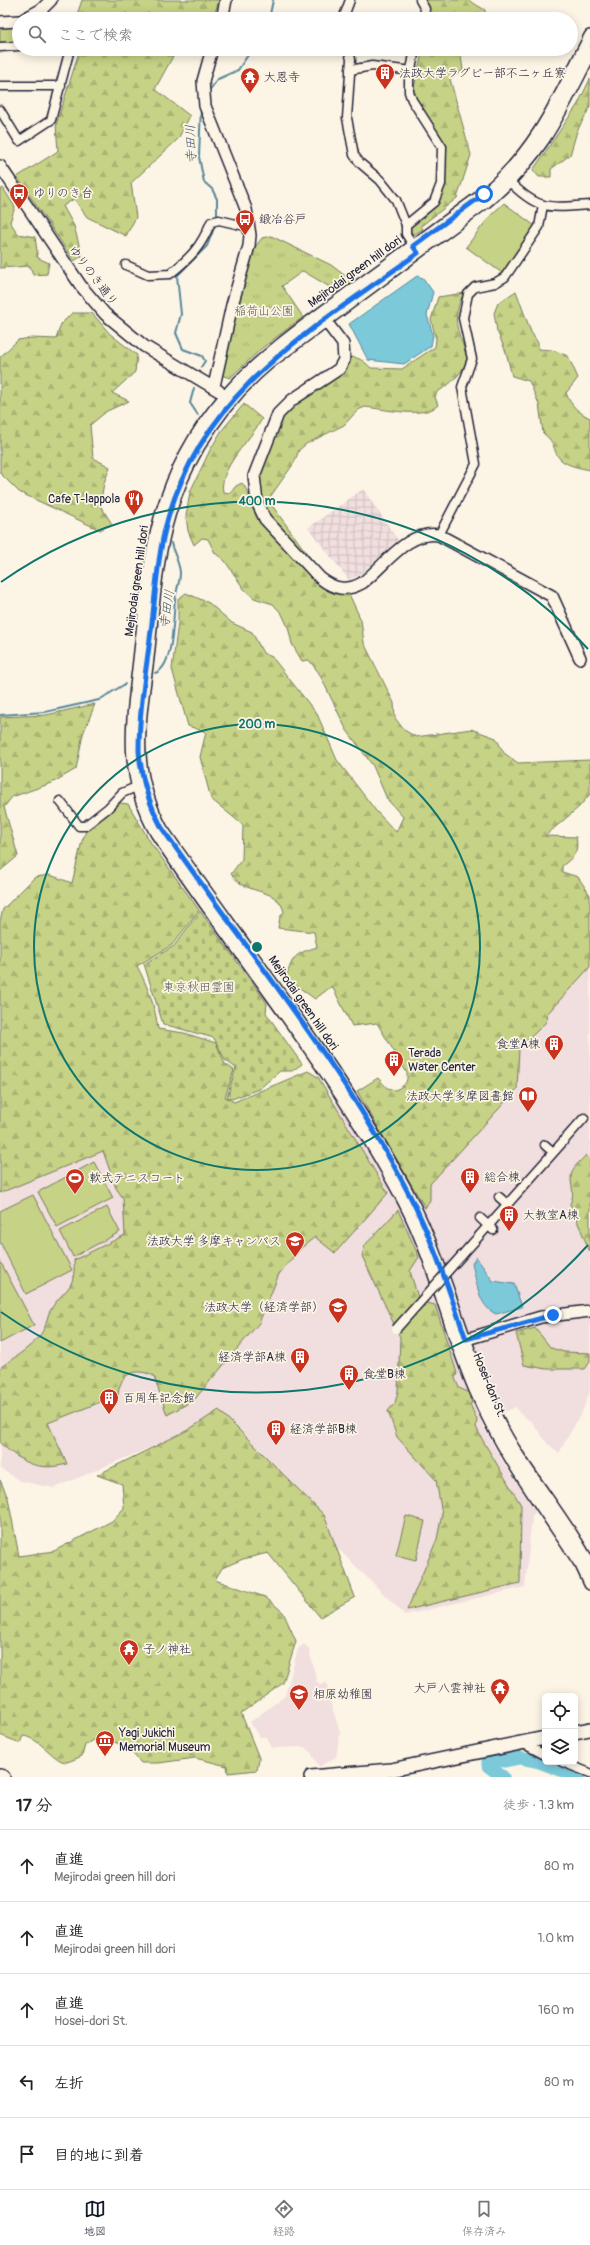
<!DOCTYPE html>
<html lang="ja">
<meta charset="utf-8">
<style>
body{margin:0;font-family:Pangolin,"Klee One",sans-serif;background:#f2f2f2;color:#222}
.controls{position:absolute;right:12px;bottom:12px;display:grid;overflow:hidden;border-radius:6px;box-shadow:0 2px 10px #0003}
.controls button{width:36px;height:36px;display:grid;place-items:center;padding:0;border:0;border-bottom:1px solid #e0e0e0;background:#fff;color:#222;font:20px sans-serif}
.stop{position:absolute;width:12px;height:12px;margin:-9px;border:3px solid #1a73e8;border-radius:50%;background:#fff}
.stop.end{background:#1a73e8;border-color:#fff;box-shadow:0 1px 4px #0008}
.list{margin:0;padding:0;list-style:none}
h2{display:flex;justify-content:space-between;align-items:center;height:52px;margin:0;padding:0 16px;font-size:17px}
h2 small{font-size:13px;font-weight:400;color:#767676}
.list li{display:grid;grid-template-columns:26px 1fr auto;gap:12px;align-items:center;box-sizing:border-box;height:72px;padding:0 16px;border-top:1px solid #e0e0e0}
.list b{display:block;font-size:15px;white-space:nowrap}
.list p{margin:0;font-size:13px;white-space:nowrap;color:#767676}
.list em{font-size:13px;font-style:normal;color:#767676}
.icon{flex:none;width:22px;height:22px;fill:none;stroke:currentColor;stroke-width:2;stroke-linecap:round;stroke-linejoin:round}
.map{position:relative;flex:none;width:590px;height:1777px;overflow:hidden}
.search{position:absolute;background:#fff;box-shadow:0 2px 10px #0003;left:12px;right:12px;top:12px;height:44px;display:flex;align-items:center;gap:10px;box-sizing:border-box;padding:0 14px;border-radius:22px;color:#767676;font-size:15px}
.sheet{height:412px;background:#fff}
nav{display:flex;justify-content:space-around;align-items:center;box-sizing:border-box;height:56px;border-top:1px solid #e0e0e0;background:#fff;font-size:11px;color:#767676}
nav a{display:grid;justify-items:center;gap:2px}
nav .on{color:#111827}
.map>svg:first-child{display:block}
.built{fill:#f1dede}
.industrial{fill:url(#industrial-grid)}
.grass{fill:url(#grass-tufts);stroke:#747a60}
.forest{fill:url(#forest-firs);stroke:#747a60}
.cemetery{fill:url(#cemetery-stones);stroke:#747a60}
.pitch{fill:#c6d285;stroke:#747a60}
.water{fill:#7bc9da;stroke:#57869a}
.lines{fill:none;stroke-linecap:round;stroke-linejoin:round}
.stream{stroke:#57869a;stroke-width:2}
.river{stroke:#7bc9da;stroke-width:13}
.street-casing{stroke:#22223b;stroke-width:11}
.secondary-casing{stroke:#22223b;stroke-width:14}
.primary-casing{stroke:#22223b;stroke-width:16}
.street{stroke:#fcf5e5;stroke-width:8}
.secondary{stroke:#fcf5e5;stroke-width:11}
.primary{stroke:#fcf5e5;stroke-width:13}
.street-bridge-casing{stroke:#22223b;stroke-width:11;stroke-linecap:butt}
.street-bridge{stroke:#fcf5e5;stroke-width:8}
.route{stroke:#1a73e8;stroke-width:5}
.ring{fill:none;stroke:#0f766e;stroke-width:2}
.labels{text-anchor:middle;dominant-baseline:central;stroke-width:3.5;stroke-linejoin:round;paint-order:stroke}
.poi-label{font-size:12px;fill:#22223b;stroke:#fcf5e5;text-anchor:start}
.street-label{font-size:12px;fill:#22223b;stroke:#fcf5e5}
.park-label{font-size:12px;fill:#535751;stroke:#fcf5e5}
.water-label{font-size:13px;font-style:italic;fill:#3d546b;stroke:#fcf5e5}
.centre{fill:#0f766e;stroke:#fcf5e5;stroke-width:2}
.ring-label{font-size:12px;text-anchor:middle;font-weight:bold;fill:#0f766e;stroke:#fcf5e5;stroke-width:3.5;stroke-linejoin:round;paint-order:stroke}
</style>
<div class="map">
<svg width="590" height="1777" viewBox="0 0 590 1777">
<defs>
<pattern id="industrial-grid" width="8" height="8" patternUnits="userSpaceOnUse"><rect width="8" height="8" fill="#f1dede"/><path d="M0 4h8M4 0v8" fill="none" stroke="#cebebf"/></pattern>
<pattern id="grass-tufts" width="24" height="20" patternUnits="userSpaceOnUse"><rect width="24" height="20" fill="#c6d285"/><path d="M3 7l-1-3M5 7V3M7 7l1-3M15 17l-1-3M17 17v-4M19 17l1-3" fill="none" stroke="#aab474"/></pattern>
<pattern id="forest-firs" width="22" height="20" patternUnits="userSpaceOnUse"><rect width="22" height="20" fill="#c6d285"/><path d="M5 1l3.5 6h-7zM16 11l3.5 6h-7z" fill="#aab474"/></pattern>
<pattern id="cemetery-stones" width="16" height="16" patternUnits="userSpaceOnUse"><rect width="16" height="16" fill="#c6d285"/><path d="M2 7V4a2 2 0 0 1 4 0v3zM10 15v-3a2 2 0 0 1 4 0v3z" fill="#aab474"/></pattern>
</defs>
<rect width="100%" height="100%" fill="#fcf5e5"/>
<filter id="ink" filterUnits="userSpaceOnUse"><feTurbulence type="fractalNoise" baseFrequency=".025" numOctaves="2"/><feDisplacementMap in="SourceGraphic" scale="8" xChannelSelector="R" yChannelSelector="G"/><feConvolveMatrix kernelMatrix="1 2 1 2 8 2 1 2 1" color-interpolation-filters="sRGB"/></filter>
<g filter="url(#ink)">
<g class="built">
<path d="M590,938V1391L582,1412L559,1453L547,1443L532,1422L519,1413L516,1407L481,1422L500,1457L536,1512L532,1515L525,1587L405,1615L210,1422L54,1488L20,1481L0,1468V1038L235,1124L318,1077L336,1104L378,1078L386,1090L398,1094Z"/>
<path d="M304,1644L309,1649L317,1682L320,1684L327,1683L330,1701L340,1732L336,1757L319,1767L310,1751L305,1747L272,1748L267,1737H259L250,1722L285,1696L298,1649Z"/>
</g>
<path class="industrial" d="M363,489L398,540L360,575L349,580L308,528Z"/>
<g class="grass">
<path d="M18,24V44H0V25Z"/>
<path d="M271,236L331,265L352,281L338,292L303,271L282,286L303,317L261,349L230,378L221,375L252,251L262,238Z"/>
</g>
<g class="forest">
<path d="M82,0H219L213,18L211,19H78V12Z"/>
<path d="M423,0H468L485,10L486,19H430L431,13Z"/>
<path d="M80,49H177L155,89L190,116L178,139L131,183L136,217L126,236L87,217L74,199L63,206L74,226L82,256L74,261L17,177L58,151L56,125Z"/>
<path d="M423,49H460L463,70L450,79L471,155L457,198L421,226L423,229L415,234H409L410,226L439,201L445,184L444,144L421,108L413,92Z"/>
<path d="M590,79V107L577,131L570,155L551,169V177H539L533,170L578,104Z"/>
<path d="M3,188L15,207L10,222L18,234L35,237L38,258L49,263L47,274L33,275L30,266L0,268V190Z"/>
<path d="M516,291L531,332L538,343V349L552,350L568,356L578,378L566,393C571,406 578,412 590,418V470C581,468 567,466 560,459C552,450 557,444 543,433L539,404L529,381L512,376L506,352L497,331L494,313L498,303Z"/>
<path d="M464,293C450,321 458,331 468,358C463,373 450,385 437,392L435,397L438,405C425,419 384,409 365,407L358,410L344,425L306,444L299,450L294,463L268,500L314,563L307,570C320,585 328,596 349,594L361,620L364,643L394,703L395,718L404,730L416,737L471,729L496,738L504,753L518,763L590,760V794L579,807L545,836L576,837C579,852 574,857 562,866V872L578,877L590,895V967L547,1014L546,1022L519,1049L517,1089L430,1184V1200L425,1208L357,1091L378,1078L387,1088L395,1090C404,1086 408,1084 407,1073L377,1023L352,1026L332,986L315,999L286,978C293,955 295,954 317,947L314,932L278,928L280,917L284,912C279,890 255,894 240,883C237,881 234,877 231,874L242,859L243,825L211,799L200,757L206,732L188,726L172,669L178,623V599L186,593L209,603L232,623L252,632L263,653L272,657L317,714L337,760L376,811L396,832L403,817L387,799L373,766L346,729L319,673L309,660L302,661L292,644L288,627L282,614L273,604L254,598L244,589L225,561L215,553L208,539L202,538L194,545L188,531L186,516L190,492L210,450L222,430L244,404L262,419C251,439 218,469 223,492L230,493L236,486L242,483C247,488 247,495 253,500L262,495L259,482L261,468L279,418L348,358C357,355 365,362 371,368L402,369L435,347L436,339L431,320L438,297Z"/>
<path d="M72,313H92L110,334L137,355L135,372L112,393L129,401L107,411L90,425L93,458L110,467L104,483L100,505L112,524L100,530L19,492L0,473V357L18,340L31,338L56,339L61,324Z"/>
<path d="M95,704L83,734L76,769L52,783L12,797L4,807L18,856L0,871V717L46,715Z"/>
<path d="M120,803L128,804L151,843L199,910L172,945L137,966C148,987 155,1006 158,1029L184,1033L216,1043L225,1064L234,1070L225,1097L234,1102L308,1071L318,1077L388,1193L335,1253L315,1237L301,1248L279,1274L259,1323L194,1400L167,1415L154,1376C135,1367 120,1373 118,1395L48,1423L67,1464C37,1472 22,1462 0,1443V1368C14,1357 36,1345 44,1329C47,1323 47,1316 50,1311C63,1288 76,1292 74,1260L125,1235L123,1198L116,1188L103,1151L0,1193V921L3,909L35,877L50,875L72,883L82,841L88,826Z"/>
<path d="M586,1155L590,1159V1252L570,1204C577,1190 567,1182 573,1170C575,1165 582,1160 586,1155Z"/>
<path d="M398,1210L419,1257L410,1271L419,1301L435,1305L457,1373L455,1378L459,1388L468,1392L472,1403L470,1404L477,1420L476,1427L482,1439L521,1505L520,1583L407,1610L437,1539L442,1514L436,1480L397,1437L388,1411L395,1403L398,1391L400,1337L362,1256L365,1245Z"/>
<path d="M535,1328L551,1348L564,1352L590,1353V1362L585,1369H546L524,1365L516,1333Z"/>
<path d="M219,1410L324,1515L355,1597L320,1617L268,1553L243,1559L222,1568L215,1580L265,1597L283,1612L296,1641L283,1683L241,1713L259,1758L257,1770L228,1773L227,1766L195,1758L159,1763H141L127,1747L99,1736L85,1745L82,1756C77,1758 71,1761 67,1762C55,1763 41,1738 23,1736L20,1743L0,1735V1480L8,1498L19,1556L54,1551L112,1521L124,1508L122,1484L97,1475L188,1430Z"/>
</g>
<path class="cemetery" d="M200,911L267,1003L266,1013L302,1064L292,1071H280L259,1089L232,1099L227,1097L236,1068L225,1060L214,1038L163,1024L144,964L174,946Z"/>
<g class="pitch">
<path d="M504,203L535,226L502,273L466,247L490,216Z"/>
<path d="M94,1162L113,1198L57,1227L38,1192Z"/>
<path d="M33,1195L72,1270L26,1294L0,1242V1211Z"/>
<path d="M107,1207L120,1232L73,1257L60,1231Z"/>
<path d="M0,1261L34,1325L0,1343Z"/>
<path d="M406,1516L425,1521L416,1560L396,1555Z"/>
</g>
<g class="water">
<path d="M417,276L423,278L433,292L427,315L433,335L431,346L404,364L368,360L349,324Z"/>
<path d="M476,1257L493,1281L514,1284L522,1307L496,1314C478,1306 477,1282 472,1264Z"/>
</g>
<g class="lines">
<g class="stream">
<path d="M269,19L273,0"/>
<path d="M208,92L218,79L238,70L252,49"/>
<path d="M201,106L199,157L204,182L212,189L217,199V219"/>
<path d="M201,367L205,361L202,356L183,349L176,333L181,314L177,276L207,246L216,223"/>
<path d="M194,388L190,403L198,415"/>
<path d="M155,673C174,668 173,617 175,600C176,590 180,583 180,573C180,564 173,552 171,543"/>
<path d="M0,715L45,712L99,700L125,684"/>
</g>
<path class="river" d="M503,1777L488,1766V1762L490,1759L505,1761L520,1758L539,1762L579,1777"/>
<g class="street-casing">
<g id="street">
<path d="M420,0L425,9L424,19"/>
<path d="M343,19L350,0"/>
<path d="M0,47L19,46"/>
<path d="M348,49L351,59L347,118L354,155L360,163L380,180L396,200L406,225"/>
<path d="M415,49L409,80V92L412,100L442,147L441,184L434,202L406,225V234L416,250"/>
<path d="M350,70L372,66L412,71"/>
<path d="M0,86H61"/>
<path d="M0,110L19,141L51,120L70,49"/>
<path d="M506,178C537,211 548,208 590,205"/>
<path d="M126,265L148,275L170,274C191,257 201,247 211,222L219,220L249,227"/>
<path d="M439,535L476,464L462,387L472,359L463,318L468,294L475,287L495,283L505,277L539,227L543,205"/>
<path d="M60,801L79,826H85L108,808L122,793L141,785"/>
<path d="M545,1145L553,1152"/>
<path d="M499,1197L507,1204"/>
<path d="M480,1218L493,1230"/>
<path d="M480,1235L584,1118"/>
<path d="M522,1743L545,1755"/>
<path d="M562,1762L590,1773"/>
</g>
</g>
<g class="secondary-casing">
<g id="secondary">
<path d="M24,19L42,9L51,0"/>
<path d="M222,19L226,0"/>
<path d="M0,22L19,21"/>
<path d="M590,36C560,95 537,151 485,193C439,227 393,261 347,294C265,355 201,398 166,499C149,547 146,600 140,651C133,717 121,772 156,833C238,956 335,1070 404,1202C435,1262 448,1328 475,1390C502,1453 543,1508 581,1565L590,1584"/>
<path d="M212,49L203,81L205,106L246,209L250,235L249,246L232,305L214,386"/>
<path d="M590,54C560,114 540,159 486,202L269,363C212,411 174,477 161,550C154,585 152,622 148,658C140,722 129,768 162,829C242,944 329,1054 399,1177C442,1251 458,1335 494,1412C519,1467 562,1512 590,1565"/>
<path d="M0,166L81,286L105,314L144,346L219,391"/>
<path d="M321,315L343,344L344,360L339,369L292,400L278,414L254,476L257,502L265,519L320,578C334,589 346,592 362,583C385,566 407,530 439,535L552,596L580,658"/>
<path d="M460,1341L541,1317L590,1311"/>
</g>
</g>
<g class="primary-casing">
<g id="primary">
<path d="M575,1732L590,1729"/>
<path d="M0,1776L3,1777"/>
<path d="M311,1777L391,1770L545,1738"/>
</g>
</g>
<use href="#street" class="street"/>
<use href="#secondary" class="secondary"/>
<use href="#primary" class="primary"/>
<g class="street-bridge-casing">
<path id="street-bridge" d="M396,1329L480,1235"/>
</g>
<use href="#street-bridge" class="street-bridge"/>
</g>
</g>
<g class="lines" filter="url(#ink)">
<path class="route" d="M484,194L413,246L418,253C315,328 206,387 168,518C158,552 156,588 152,623C147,665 139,708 139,751C141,779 149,804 162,828C246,950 344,1066 411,1198C434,1243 449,1291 466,1339L553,1315"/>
</g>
<g class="ring">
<circle cx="257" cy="947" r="223"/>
<path d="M588 1245A446 446 0 0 1 1 1312M1 582A446 446 0 0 1 588 649"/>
</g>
<defs>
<g id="building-pin" transform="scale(1)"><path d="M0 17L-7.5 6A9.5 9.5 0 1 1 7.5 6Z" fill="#c8321e" stroke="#fcf5e5"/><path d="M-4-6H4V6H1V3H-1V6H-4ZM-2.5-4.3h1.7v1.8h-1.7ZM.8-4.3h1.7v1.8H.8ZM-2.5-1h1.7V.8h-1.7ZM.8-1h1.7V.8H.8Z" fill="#fff"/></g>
<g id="temple-pin" transform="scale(1)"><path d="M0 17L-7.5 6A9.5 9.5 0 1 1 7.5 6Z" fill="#c8321e" stroke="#fcf5e5"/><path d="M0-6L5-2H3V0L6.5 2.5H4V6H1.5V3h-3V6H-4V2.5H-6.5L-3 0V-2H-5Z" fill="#fff"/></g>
<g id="bus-pin" transform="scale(1)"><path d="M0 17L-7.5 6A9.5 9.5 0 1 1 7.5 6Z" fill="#c8321e" stroke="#fcf5e5"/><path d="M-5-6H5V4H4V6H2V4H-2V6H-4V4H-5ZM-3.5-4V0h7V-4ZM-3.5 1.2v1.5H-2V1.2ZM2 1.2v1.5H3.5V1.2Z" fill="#fff"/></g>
<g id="restaurant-pin" transform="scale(1)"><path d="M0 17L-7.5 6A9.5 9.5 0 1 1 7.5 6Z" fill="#c8321e" stroke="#fcf5e5"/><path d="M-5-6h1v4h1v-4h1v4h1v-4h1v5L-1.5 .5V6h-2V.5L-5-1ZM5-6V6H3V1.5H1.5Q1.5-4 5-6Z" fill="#fff"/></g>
<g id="library-pin" transform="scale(1)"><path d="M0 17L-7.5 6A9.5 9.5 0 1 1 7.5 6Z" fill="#c8321e" stroke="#fcf5e5"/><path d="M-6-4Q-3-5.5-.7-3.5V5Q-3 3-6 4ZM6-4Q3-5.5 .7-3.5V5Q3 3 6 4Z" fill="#fff"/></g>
<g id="stadium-pin" transform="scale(1)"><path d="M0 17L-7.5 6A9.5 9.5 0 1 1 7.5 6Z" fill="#c8321e" stroke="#fcf5e5"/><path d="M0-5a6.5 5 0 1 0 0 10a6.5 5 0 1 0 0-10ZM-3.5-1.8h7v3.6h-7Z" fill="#fff"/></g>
<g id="university-pin" transform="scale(1)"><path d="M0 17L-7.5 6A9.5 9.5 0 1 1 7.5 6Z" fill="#c8321e" stroke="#fcf5e5"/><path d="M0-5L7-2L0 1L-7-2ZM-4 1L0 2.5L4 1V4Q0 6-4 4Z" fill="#fff"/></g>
<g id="school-pin" transform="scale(1)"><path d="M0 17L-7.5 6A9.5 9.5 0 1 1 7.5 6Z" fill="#c8321e" stroke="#fcf5e5"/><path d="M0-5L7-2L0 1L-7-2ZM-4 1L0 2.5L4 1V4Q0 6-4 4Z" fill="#fff"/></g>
<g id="museum-pin" transform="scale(1)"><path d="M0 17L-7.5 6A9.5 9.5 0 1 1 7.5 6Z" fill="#c8321e" stroke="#fcf5e5"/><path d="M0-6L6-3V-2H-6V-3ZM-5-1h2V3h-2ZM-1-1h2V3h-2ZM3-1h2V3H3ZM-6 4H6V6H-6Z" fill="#fff"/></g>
</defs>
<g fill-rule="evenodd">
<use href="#building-pin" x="385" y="73"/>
<use href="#temple-pin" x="250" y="77"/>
<use href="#bus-pin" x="19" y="193"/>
<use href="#bus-pin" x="245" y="219"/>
<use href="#restaurant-pin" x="134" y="499"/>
<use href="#building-pin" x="554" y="1044"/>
<use href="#building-pin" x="394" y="1060"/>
<use href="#library-pin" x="528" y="1096"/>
<use href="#building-pin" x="470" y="1177"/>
<use href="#stadium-pin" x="75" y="1178"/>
<use href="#building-pin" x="509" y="1215"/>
<use href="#university-pin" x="295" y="1241"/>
<use href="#university-pin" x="338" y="1307"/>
<use href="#building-pin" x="300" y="1357"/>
<use href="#building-pin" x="349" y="1374"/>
<use href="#building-pin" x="109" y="1398"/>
<use href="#building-pin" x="276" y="1429"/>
<use href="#temple-pin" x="129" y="1649"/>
<use href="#temple-pin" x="500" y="1688"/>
<use href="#school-pin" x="299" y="1694"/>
<use href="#museum-pin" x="105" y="1740"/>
</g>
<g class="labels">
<g class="poi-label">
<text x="399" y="73">法政大学ラグビー部不二ヶ丘寮</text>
<text x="264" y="77">大恩寺</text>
<text x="33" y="193">ゆりのき台</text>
<text x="259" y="219">鍛冶谷戸</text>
<text x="120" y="499" text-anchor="end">Cafe T-lappola</text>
<text x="540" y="1044" text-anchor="end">食堂A棟</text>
<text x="408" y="1053">Terada<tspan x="408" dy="14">Water Center</tspan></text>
<text x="514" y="1096" text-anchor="end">法政大学多摩図書館</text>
<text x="484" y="1177">総合棟</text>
<text x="89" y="1178">軟式テニスコート</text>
<text x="523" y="1215">大教室A棟</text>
<text x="281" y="1241" text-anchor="end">法政大学 多摩キャンパス</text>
<text x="324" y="1307" text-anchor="end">法政大学（経済学部）</text>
<text x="286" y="1357" text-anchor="end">経済学部A棟</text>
<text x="363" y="1374">食堂B棟</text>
<text x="123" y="1398">百周年記念館</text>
<text x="290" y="1429">経済学部B棟</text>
<text x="143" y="1649">子ノ神社</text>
<text x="486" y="1688" text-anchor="end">大戸八雲神社</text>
<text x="313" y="1694">相原幼稚園</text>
<text x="119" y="1733">Yagi Jukichi<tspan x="119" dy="14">Memorial Museum</tspan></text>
</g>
<g class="street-label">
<text transform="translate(355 272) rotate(-36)">Mejirodai green hill dori</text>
<text transform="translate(93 276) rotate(53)">ゆりのき通り</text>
<text transform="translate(137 581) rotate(-82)">Mejirodai green hill dori</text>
<text transform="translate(303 1003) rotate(55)">Mejirodai green hill dori</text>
<text transform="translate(489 1385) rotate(68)">Hosei-dori St.</text>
</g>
<g class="park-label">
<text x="264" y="311">稲荷山公園</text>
<text x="199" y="987">東京秋田霊園</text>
</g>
<g class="water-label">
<text transform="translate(191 144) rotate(-92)">寺田川</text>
<text transform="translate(167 609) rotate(-81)">寺田川</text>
</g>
</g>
<circle cx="257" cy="947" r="6" class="centre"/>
<g class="ring-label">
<text x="257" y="505">400 m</text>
<text x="257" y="728">200 m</text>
</g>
</svg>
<div class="controls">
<button><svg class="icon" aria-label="locate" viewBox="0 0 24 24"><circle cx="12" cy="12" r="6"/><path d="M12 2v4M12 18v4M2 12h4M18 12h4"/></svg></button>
<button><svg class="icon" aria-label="layers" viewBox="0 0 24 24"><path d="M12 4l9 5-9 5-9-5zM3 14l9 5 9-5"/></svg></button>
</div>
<div class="stop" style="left:484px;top:194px"></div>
<div class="stop end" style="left:553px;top:1315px"></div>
<div class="search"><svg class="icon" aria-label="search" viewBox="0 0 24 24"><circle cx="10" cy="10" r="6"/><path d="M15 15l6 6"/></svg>ここで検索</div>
</div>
<section class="sheet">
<h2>17 分<small>徒歩 · 1.3 km</small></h2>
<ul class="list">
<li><svg class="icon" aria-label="ahead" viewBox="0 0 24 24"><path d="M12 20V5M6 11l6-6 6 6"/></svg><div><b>直進</b><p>Mejirodai green hill dori</p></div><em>80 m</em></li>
<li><svg class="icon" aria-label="ahead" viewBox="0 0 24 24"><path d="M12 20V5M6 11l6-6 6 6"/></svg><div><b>直進</b><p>Mejirodai green hill dori</p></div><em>1.0 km</em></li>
<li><svg class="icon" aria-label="ahead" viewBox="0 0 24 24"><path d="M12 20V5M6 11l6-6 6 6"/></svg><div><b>直進</b><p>Hosei-dori St.</p></div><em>160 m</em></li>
<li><svg class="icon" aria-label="left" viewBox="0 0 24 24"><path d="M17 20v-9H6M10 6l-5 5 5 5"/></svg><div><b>左折</b></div><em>80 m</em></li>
<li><svg class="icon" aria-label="arrive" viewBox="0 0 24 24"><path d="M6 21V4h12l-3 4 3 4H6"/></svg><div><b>目的地に到着</b></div></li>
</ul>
</section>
<nav>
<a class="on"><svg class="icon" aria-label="map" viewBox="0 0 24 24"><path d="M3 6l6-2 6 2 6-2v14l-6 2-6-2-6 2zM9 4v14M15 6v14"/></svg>地図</a>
<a><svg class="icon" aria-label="directions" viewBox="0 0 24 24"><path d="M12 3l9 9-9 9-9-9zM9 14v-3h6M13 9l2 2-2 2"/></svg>経路</a>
<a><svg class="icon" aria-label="saved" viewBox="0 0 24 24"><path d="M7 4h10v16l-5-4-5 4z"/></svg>保存済み</a>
</nav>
